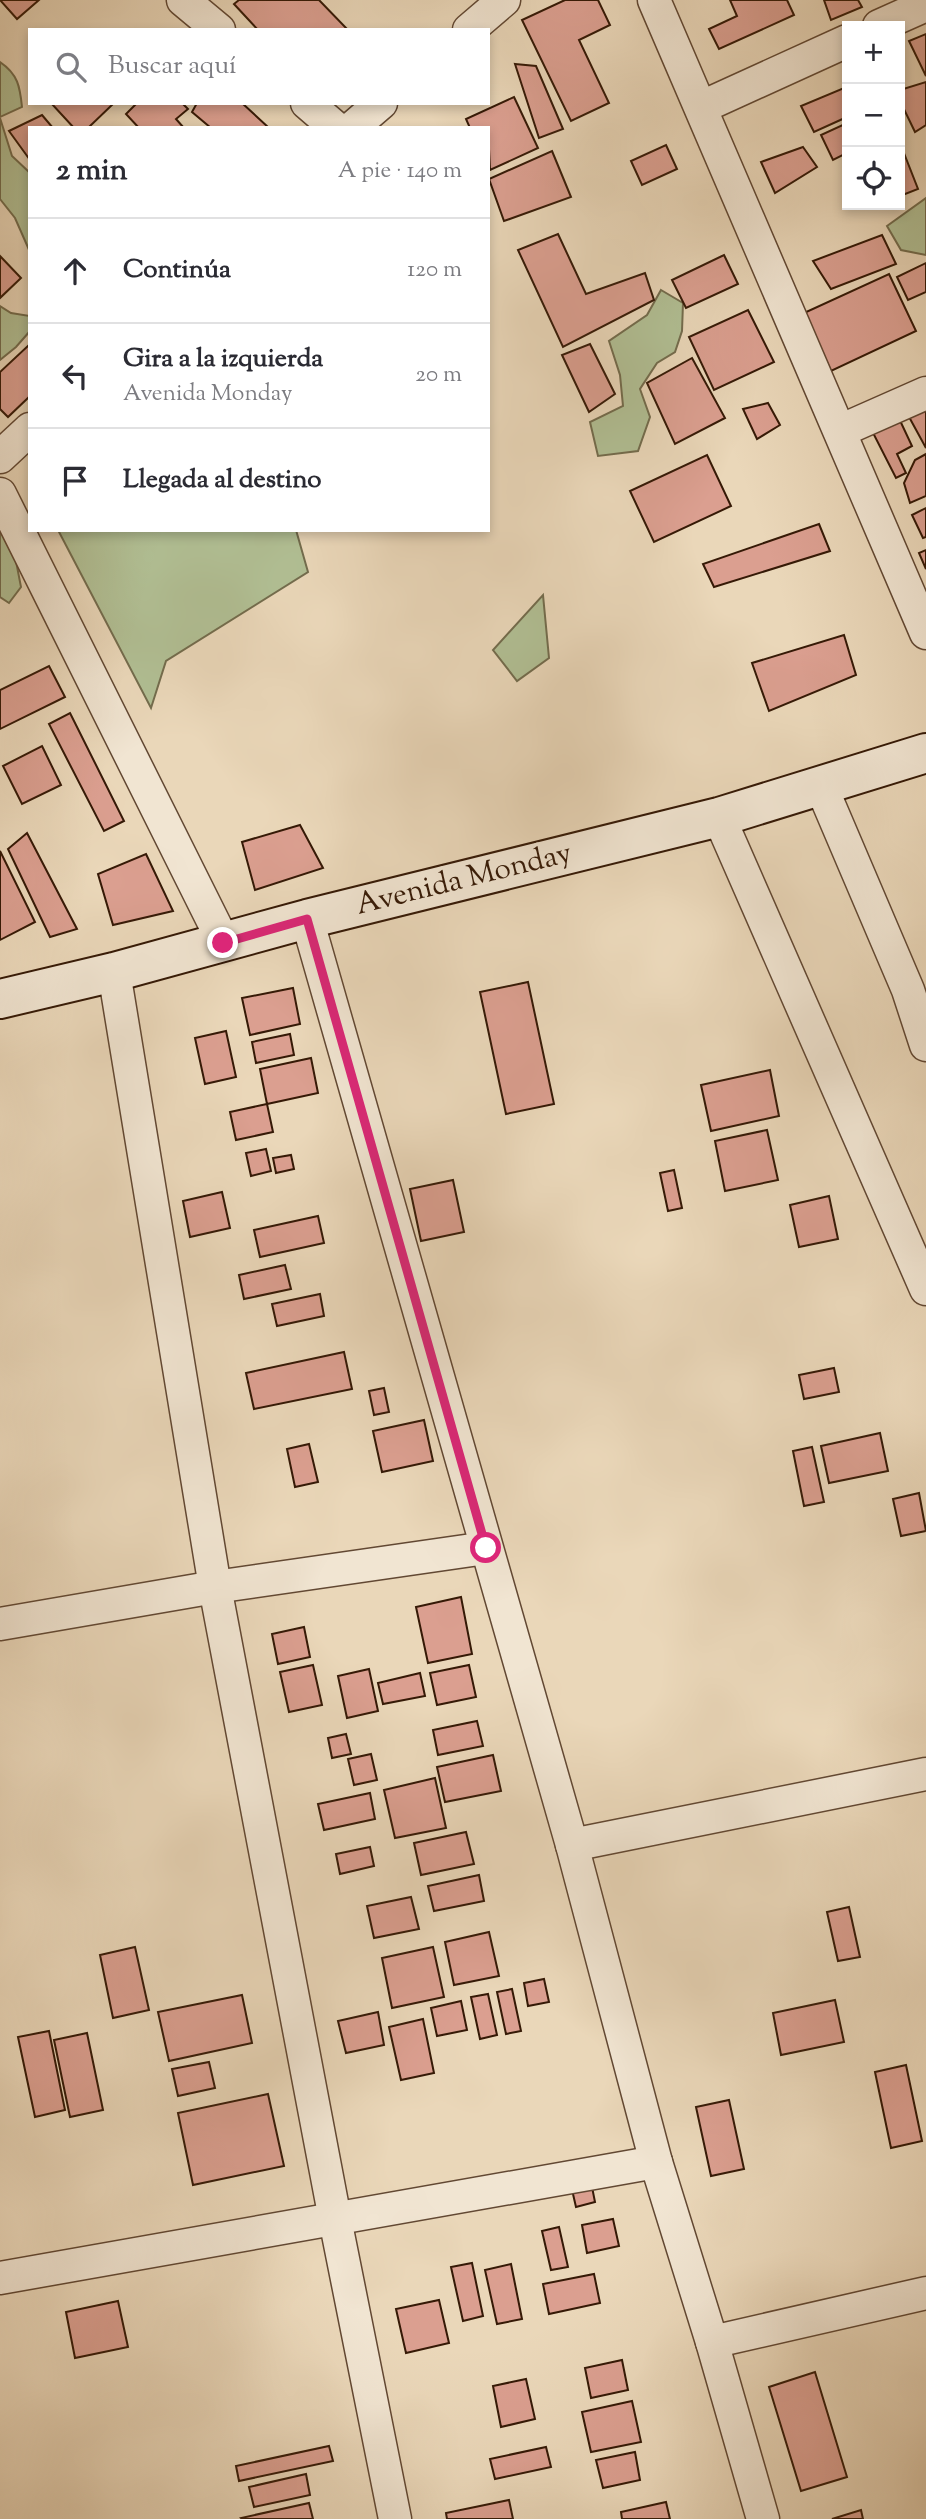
<!DOCTYPE html>
<html lang="es">
<meta charset="utf-8">
<style>
body{margin:0;font-family:"Sorts Mill Goudy",serif;background:#f2f2f3;color:#2b2b33}
.controls{position:absolute;right:21px;top:21px;display:grid;overflow:hidden;border-radius:0px;box-shadow:0 4px 10px #0003}
.controls button{width:63px;height:63px;display:grid;place-items:center;padding:0;border:0;border-bottom:2px solid #e1e1e2;background:#fff;color:#2b2b33;font:35px sans-serif}
.stop{position:absolute;width:21px;height:21px;margin:-16px;border:5px solid #db2777;border-radius:50%;background:#fff}
.stop.end{background:#db2777;border-color:#fff;box-shadow:0 2px 7px #0008}
.list{margin:0;padding:0;list-style:none}
h2{display:flex;justify-content:space-between;align-items:center;height:91px;margin:0;padding:0 28px;font-size:30px}
h2 small{font-size:23px;font-weight:400;color:#7c7c81}
.list li{display:grid;grid-template-columns:46px 1fr auto;gap:21px;align-items:center;box-sizing:border-box;height:105px;padding:0 28px;border-top:2px solid #e1e1e2}
.list b{display:block;font-size:26px;white-space:nowrap}
.list p{margin:0;font-size:23px;white-space:nowrap;color:#7c7c81}
.list em{font-size:23px;font-style:normal;color:#7c7c81}
.icon{flex:none;width:38px;height:38px;fill:none;stroke:currentColor;stroke-width:2;stroke-linecap:round;stroke-linejoin:round}
.map{position:relative;flex:none;width:926px;height:2519px;overflow:hidden}
.search{position:absolute;background:#fff;box-shadow:0 4px 10px #0003;left:28px;top:28px;width:462px;height:77px;display:flex;align-items:center;gap:18px;box-sizing:border-box;padding:0 24px;border-radius:0px;color:#7c7c81;font-size:26px}
.panel{position:absolute;background:#fff;box-shadow:0 4px 10px #0003;left:28px;top:126px;width:462px;height:406px;border-radius:0px}
.map>svg:first-child{display:block}
.green{fill:#b1bf94;stroke:#736c4d;stroke-width:2}
.building{fill:#db9f90;stroke:#351906;stroke-width:2}
.lines{fill:none;stroke-linecap:round;stroke-linejoin:round}
.minor-casing{stroke:#624833;stroke-width:35}
.secondary-casing{stroke:#351906;stroke-width:42}
.minor{stroke:#f1e5d2;stroke-width:32}
.secondary{stroke:#f1e5d2;stroke-width:38}
.route{stroke:#db2777;stroke-width:9}
.labels{text-anchor:middle;dominant-baseline:central;stroke-width:7;stroke-linejoin:round;paint-order:stroke}
.street-label{font-size:30px;fill:#351906;stroke:#f1e5d2}
</style>
<div class="map">
<svg width="926" height="2519" viewBox="0 0 926 2519">
<rect width="100%" height="100%" fill="#ead7b9"/>
<filter id="stains"><feTurbulence type="fractalNoise" baseFrequency=".00286" numOctaves="4"/><feColorMatrix values="0 0 0 0 .2 0 0 0 0 .09 0 0 0 0 .02 0 0 0 .5 -.17"/></filter>
<radialGradient id="worn" r=".72"><stop offset=".6" stop-color="#630" stop-opacity="0"/><stop offset="1" stop-color="#630" stop-opacity=".3"/></radialGradient>
<g class="green">
<path d="M0,62C18,74 20,87 22,107L0,117Z"/>
<path d="M0,118L12,156L30,173V252L15,218L0,199Z"/>
<path d="M926,198V255L901,250L887,226Z"/>
<path d="M661,290L683,303L682,331L675,352L657,363L640,389L650,417L638,451L598,456L590,422L623,406L620,375L609,341L647,315Z"/>
<path d="M0,306L11,313L30,316V331L16,347L0,360Z"/>
<path d="M0,520L15,556L21,587L9,603L0,597Z"/>
<path d="M58,530H296L308,572L166,661L151,708Z"/>
<path d="M543,595L549,658L517,681L493,650Z"/>
</g>
<g class="building">
<path d="M0,0H39L17,19Z"/>
<path d="M239,0H319L348,30H258L234,4Z"/>
<path d="M565,0H598L610,25L579,40L609,103L571,121L522,20Z"/>
<path d="M730,0H787L794,15L719,49L709,29L737,16Z"/>
<path d="M824,0H858L862,7L831,20Z"/>
<path d="M926,34V76L909,41Z"/>
<path d="M515,64L536,66L563,129L539,138Z"/>
<path d="M926,82V125L915,132L900,101V90Z"/>
<path d="M844,88L847,96V117L814,132L801,106Z"/>
<path d="M514,97L538,148L490,170L488,128H470L466,119Z"/>
<path d="M51,103H114L88,128H74Z"/>
<path d="M137,103H182L188,109L176,119L184,128H139L126,114Z"/>
<path d="M197,103H242L269,128H211L192,112Z"/>
<path d="M42,115L53,128H30V160L9,131Z"/>
<path d="M847,123V153L833,160L821,135Z"/>
<path d="M900,143L918,189L900,196Z"/>
<path d="M666,145L677,169L642,185L631,161Z"/>
<path d="M803,147L817,167L775,193L761,162Z"/>
<path d="M552,151L571,197L504,221L489,179Z"/>
<path d="M558,234L586,294L645,273L654,300L563,347L518,250Z"/>
<path d="M882,235L896,264L831,289L813,261Z"/>
<path d="M724,255L738,284L686,308L672,280Z"/>
<path d="M0,256L21,278L0,298Z"/>
<path d="M926,263V292L908,300L897,277Z"/>
<path d="M889,274L916,331L831,371L804,313Z"/>
<path d="M748,310L774,362L714,390L689,337Z"/>
<path d="M30,344V396L8,417L0,409V372Z"/>
<path d="M590,344L615,394L589,412L562,355Z"/>
<path d="M692,358L725,418L675,444L647,383Z"/>
<path d="M768,403L780,425L757,439L743,409Z"/>
<path d="M926,409V448L908,415Z"/>
<path d="M896,412L912,446L897,454L906,473L896,478L869,425Z"/>
<path d="M926,454V496L910,503L904,483L915,460Z"/>
<path d="M707,455L731,506L654,542L630,491Z"/>
<path d="M926,508V537L923,538L912,515Z"/>
<path d="M819,524L830,551L714,587L703,564Z"/>
<path d="M926,550V569L919,553Z"/>
<path d="M844,635L856,675L769,711L752,663Z"/>
<path d="M49,666L65,697L0,729V690Z"/>
<path d="M70,713L124,821L104,831L49,724Z"/>
<path d="M42,746L61,785L22,804L3,766Z"/>
<path d="M300,825L323,868L255,890L242,842Z"/>
<path d="M27,833L77,929L50,937L8,849Z"/>
<path d="M0,851L35,922L0,940Z"/>
<path d="M146,854L173,911L113,925L98,874Z"/>
<path d="M528,982L554,1104L506,1114L480,992Z"/>
<path d="M293,988L300,1024L250,1035L242,998Z"/>
<path d="M226,1031L236,1077L205,1084L195,1038Z"/>
<path d="M290,1034L294,1055L256,1063L252,1042Z"/>
<path d="M311,1058L318,1093L267,1104L260,1069Z"/>
<path d="M770,1070L779,1116L711,1131L701,1085Z"/>
<path d="M267,1104L273,1132L236,1140L230,1112Z"/>
<path d="M767,1130L778,1180L725,1191L715,1141Z"/>
<path d="M266,1149L271,1171L251,1176L246,1153Z"/>
<path d="M291,1155L294,1169L276,1173L273,1158Z"/>
<path d="M674,1170L682,1208L668,1211L660,1173Z"/>
<path d="M453,1180L464,1232L421,1241L410,1189Z"/>
<path d="M222,1192L230,1228L190,1237L183,1201Z"/>
<path d="M829,1196L838,1239L799,1247L790,1205Z"/>
<path d="M318,1216L324,1243L260,1257L254,1230Z"/>
<path d="M285,1265L291,1289L244,1299L239,1275Z"/>
<path d="M320,1294L324,1316L277,1326L272,1304Z"/>
<path d="M344,1352L352,1389L254,1409L246,1373Z"/>
<path d="M834,1368L839,1392L804,1399L799,1375Z"/>
<path d="M384,1388L389,1412L374,1415L369,1391Z"/>
<path d="M424,1420L433,1461L382,1472L373,1431Z"/>
<path d="M880,1433L888,1471L829,1483L821,1446Z"/>
<path d="M309,1444L318,1482L295,1487L287,1449Z"/>
<path d="M812,1447L824,1502L804,1506L793,1451Z"/>
<path d="M919,1493L926,1531L901,1536L893,1499Z"/>
<path d="M461,1597L472,1654L428,1663L416,1607Z"/>
<path d="M304,1627L310,1657L278,1664L272,1634Z"/>
<path d="M313,1665L322,1705L289,1712L280,1672Z"/>
<path d="M469,1665L476,1697L437,1705L430,1673Z"/>
<path d="M369,1669L378,1711L347,1718L338,1676Z"/>
<path d="M420,1673L425,1696L383,1704L378,1683Z"/>
<path d="M477,1721L483,1746L438,1755L433,1730Z"/>
<path d="M346,1734L351,1754L332,1758L328,1738Z"/>
<path d="M371,1754L377,1780L354,1785L348,1759Z"/>
<path d="M493,1755L501,1791L445,1802L437,1767Z"/>
<path d="M435,1778L446,1828L395,1838L384,1790Z"/>
<path d="M370,1793L375,1819L324,1830L318,1804Z"/>
<path d="M466,1832L474,1864L421,1875L414,1843Z"/>
<path d="M370,1847L374,1866L340,1874L336,1854Z"/>
<path d="M479,1875L484,1901L434,1911L428,1886Z"/>
<path d="M411,1897L419,1929L374,1938L367,1906Z"/>
<path d="M849,1907L860,1957L838,1961L827,1912Z"/>
<path d="M489,1932L499,1976L454,1985L445,1942Z"/>
<path d="M135,1947L149,2010L113,2018L100,1955Z"/>
<path d="M433,1947L444,1997L392,2008L382,1958Z"/>
<path d="M544,1979L549,2002L528,2006L524,1983Z"/>
<path d="M512,1989L521,2031L506,2034L497,1992Z"/>
<path d="M488,1994L497,2035L480,2039L471,1997Z"/>
<path d="M242,1995L252,2043L169,2061L158,2012Z"/>
<path d="M835,2000L844,2042L781,2055L773,2013Z"/>
<path d="M461,2001L467,2030L437,2036L431,2008Z"/>
<path d="M378,2012L384,2045L346,2053L338,2021Z"/>
<path d="M423,2019L434,2073L401,2080L389,2027Z"/>
<path d="M49,2031L65,2110L35,2117L18,2037Z"/>
<path d="M87,2033L103,2110L70,2117L54,2040Z"/>
<path d="M209,2062L215,2088L178,2096L172,2069Z"/>
<path d="M906,2065L922,2141L891,2148L875,2072Z"/>
<path d="M268,2094L284,2166L193,2185L178,2113Z"/>
<path d="M729,2100L744,2169L711,2176L696,2107Z"/>
<path d="M590,2177L595,2202L576,2207L570,2181Z"/>
<path d="M613,2219L619,2246L587,2253L582,2225Z"/>
<path d="M559,2227L568,2267L551,2270L542,2231Z"/>
<path d="M472,2263L483,2316L463,2321L451,2267Z"/>
<path d="M511,2264L522,2319L497,2324L485,2270Z"/>
<path d="M594,2274L600,2303L549,2314L543,2284Z"/>
<path d="M439,2300L449,2343L406,2353L396,2309Z"/>
<path d="M118,2301L128,2347L75,2358L66,2312Z"/>
<path d="M622,2360L628,2390L591,2398L585,2368Z"/>
<path d="M815,2372L847,2477L801,2491L769,2387Z"/>
<path d="M526,2379L535,2419L501,2427L493,2386Z"/>
<path d="M632,2401L641,2442L591,2452L582,2412Z"/>
<path d="M329,2446L333,2461L239,2481L236,2466Z"/>
<path d="M546,2447L551,2467L495,2479L490,2459Z"/>
<path d="M635,2452L640,2480L603,2488L596,2460Z"/>
<path d="M306,2474L310,2495L254,2507L249,2487Z"/>
<path d="M509,2500L513,2519H447L446,2513Z"/>
<path d="M666,2502L670,2519H622L621,2512Z"/>
<path d="M309,2503L313,2519H242L241,2518Z"/>
<path d="M861,2510L863,2519H832Z"/>
</g>
<g class="lines">
<g class="minor-casing">
<g id="minor">
<path d="M183,0L219,30"/>
<path d="M654,0L926,633"/>
<path d="M879,26L926,5"/>
<path d="M469,30L504,0"/>
<path d="M307,103L336,128"/>
<path d="M702,107L847,41"/>
<path d="M352,128L381,103"/>
<path d="M840,431L926,393"/>
<path d="M0,457L30,429"/>
<path d="M0,494L224,943"/>
<path d="M821,786L908,990L926,1045"/>
<path d="M719,817L926,1289"/>
<path d="M307,919L572,1845L656,2162L712,2342L763,2519"/>
<path d="M114,972L215,1587L335,2219L395,2519"/>
<path d="M0,1624L215,1587L486,1548"/>
<path d="M572,1845L926,1774"/>
<path d="M0,2278L656,2162"/>
<path d="M712,2342L926,2293"/>
</g>
</g>
<g class="secondary-casing">
<path id="secondary" d="M0,999L114,972L307,919L719,817L926,753"/>
</g>
<use href="#minor" class="minor"/>
<use href="#secondary" class="secondary"/>
</g>
<g class="lines">
<path class="route" d="M223,943L307,919L486,1548"/>
</g>
<g class="labels">
<g class="street-label">
<text transform="translate(464 880) rotate(-14)">Avenida Monday</text>
</g>
</g>
<rect width="100%" height="100%" filter="url(#stains)"/>
<rect width="100%" height="100%" fill="url(#worn)"/>
</svg>
<div class="controls">
<button>+</button>
<button>−</button>
<button><svg class="icon" aria-label="locate" viewBox="0 0 24 24"><circle cx="12" cy="12" r="6"/><path d="M12 2v4M12 18v4M2 12h4M18 12h4"/></svg></button>
</div>
<div class="stop" style="left:486px;top:1548px"></div>
<div class="stop end" style="left:223px;top:943px"></div>
<div class="search"><svg class="icon" aria-label="search" viewBox="0 0 24 24"><circle cx="10" cy="10" r="6"/><path d="M15 15l6 6"/></svg>Buscar aquí</div>
<section class="panel">
<h2>2 min<small>A pie · 140 m</small></h2>
<ul class="list">
<li><svg class="icon" aria-label="ahead" viewBox="0 0 24 24"><path d="M12 20V5M6 11l6-6 6 6"/></svg><div><b>Continúa</b></div><em>120 m</em></li>
<li><svg class="icon" aria-label="left" viewBox="0 0 24 24"><path d="M17 20v-9H6M10 6l-5 5 5 5"/></svg><div><b>Gira a la izquierda</b><p>Avenida Monday</p></div><em>20 m</em></li>
<li><svg class="icon" aria-label="arrive" viewBox="0 0 24 24"><path d="M6 21V4h12l-3 4 3 4H6"/></svg><div><b>Llegada al destino</b></div></li>
</ul>
</section>
</div>
